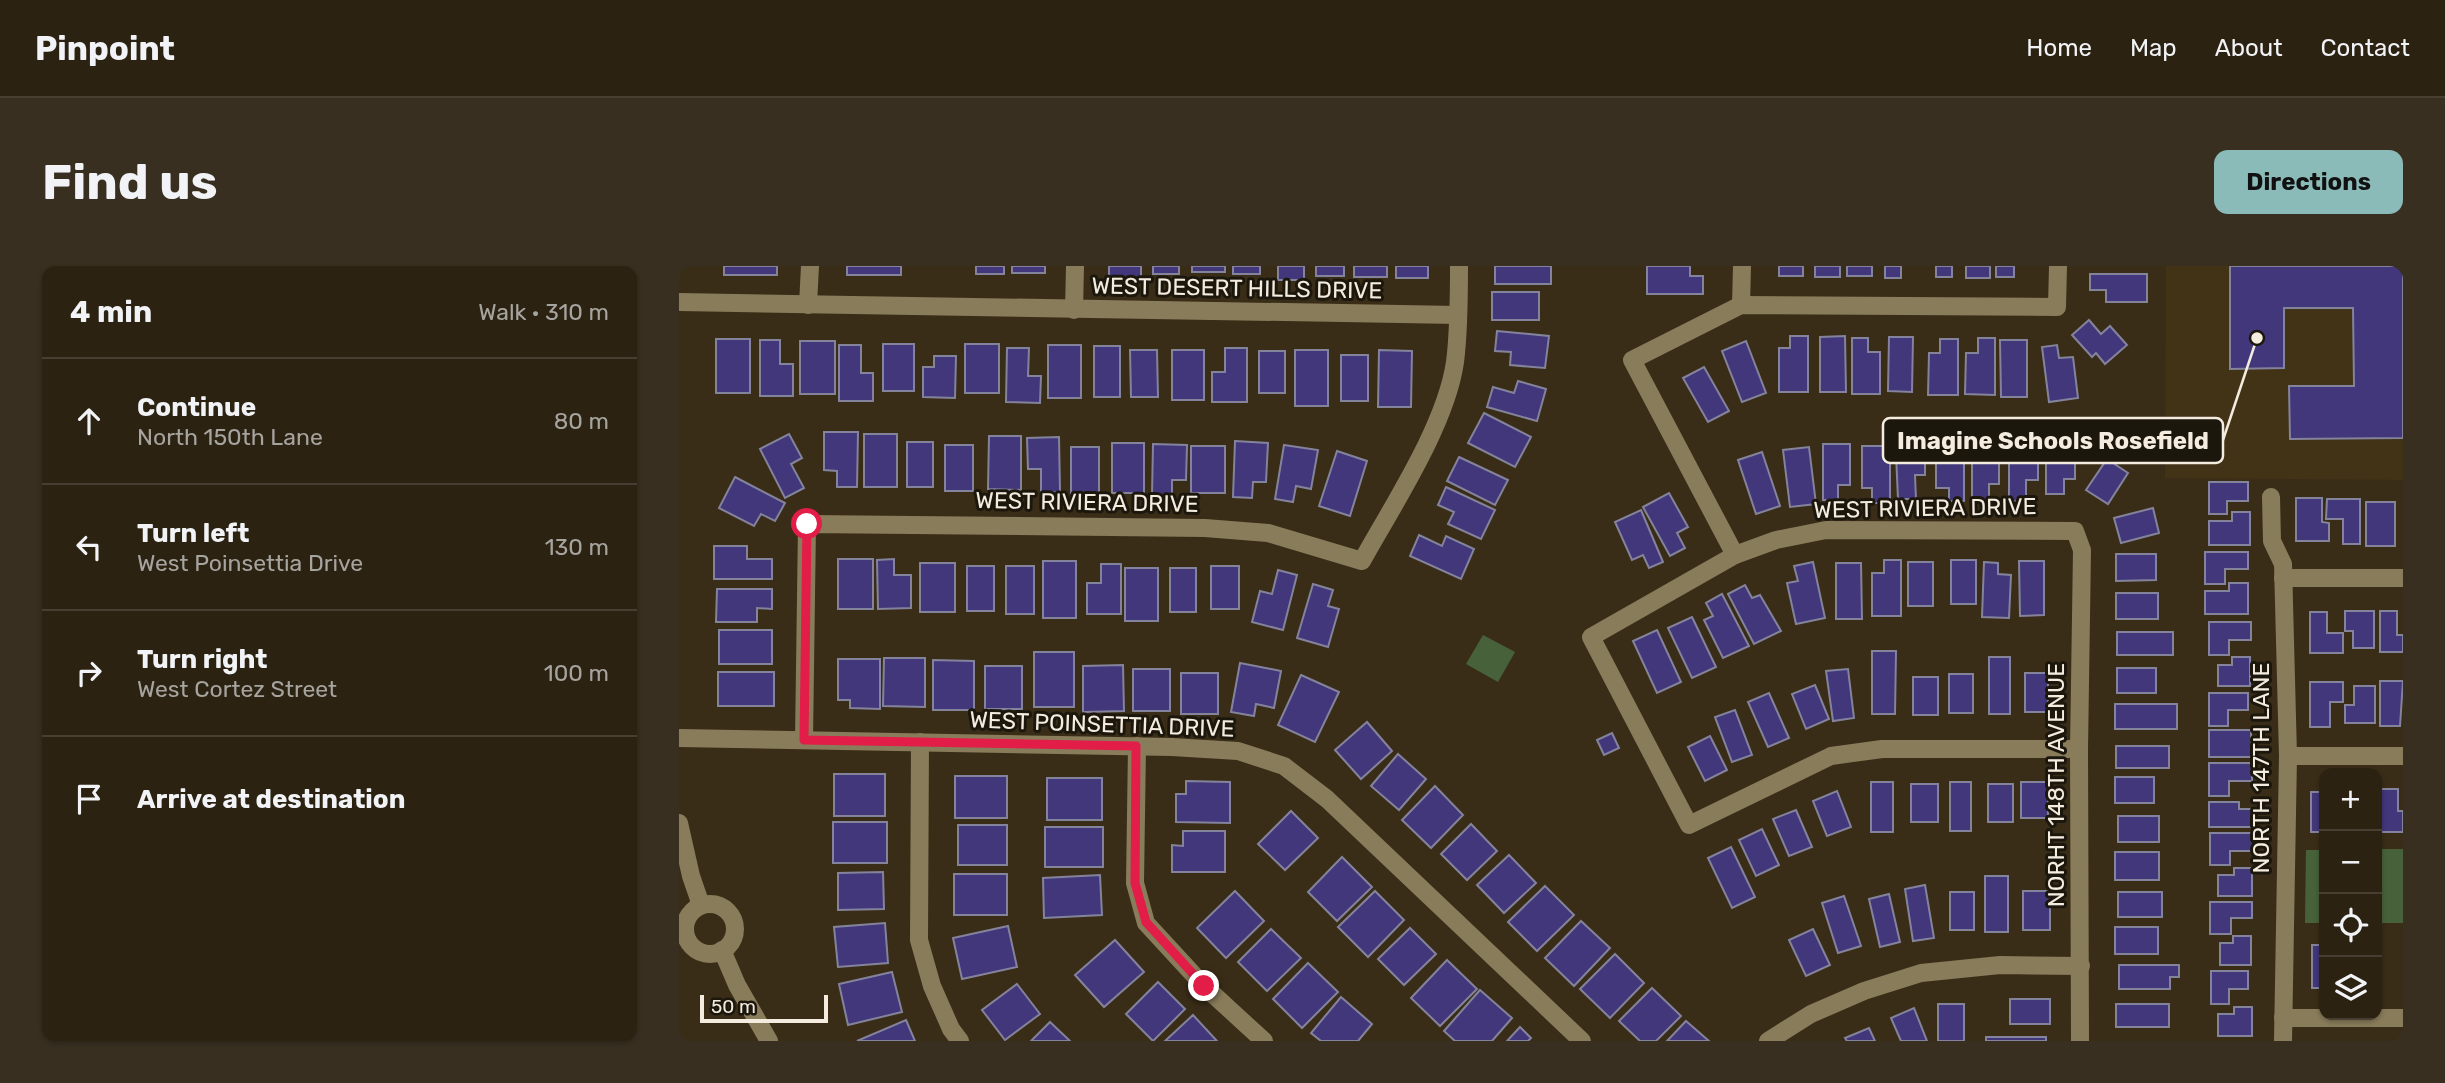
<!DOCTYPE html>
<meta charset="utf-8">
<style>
body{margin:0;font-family:Rubik,sans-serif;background:#382f20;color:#f1f3f6}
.controls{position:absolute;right:21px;bottom:21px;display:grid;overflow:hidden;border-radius:14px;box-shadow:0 2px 5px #0004}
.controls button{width:63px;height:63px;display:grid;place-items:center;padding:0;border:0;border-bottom:2px solid #483f32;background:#2c2212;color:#f1f3f6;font:35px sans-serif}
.scale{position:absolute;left:21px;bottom:18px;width:128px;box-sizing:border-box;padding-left:7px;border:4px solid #f4ecdf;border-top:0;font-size:19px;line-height:24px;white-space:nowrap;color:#f4ecdf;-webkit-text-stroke:5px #1c170d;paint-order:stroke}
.stop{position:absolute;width:21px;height:21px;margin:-16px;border:5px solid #e11d48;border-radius:50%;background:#fff}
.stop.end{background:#e11d48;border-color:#fff;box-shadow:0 2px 7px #0008}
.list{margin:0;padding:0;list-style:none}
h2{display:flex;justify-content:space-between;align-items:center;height:91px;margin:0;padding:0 28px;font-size:30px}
h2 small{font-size:23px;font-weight:400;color:#a6a49f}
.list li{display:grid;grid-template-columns:46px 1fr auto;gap:21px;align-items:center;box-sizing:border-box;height:126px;padding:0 28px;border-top:2px solid #483f32}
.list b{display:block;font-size:26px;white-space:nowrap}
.list p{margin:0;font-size:23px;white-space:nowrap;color:#a6a49f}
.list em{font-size:23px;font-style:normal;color:#a6a49f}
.icon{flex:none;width:38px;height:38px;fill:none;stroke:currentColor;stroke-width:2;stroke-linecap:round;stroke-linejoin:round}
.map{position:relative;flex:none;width:1724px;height:775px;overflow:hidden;border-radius:14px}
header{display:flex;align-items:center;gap:42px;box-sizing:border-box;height:98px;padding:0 35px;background:#2c2212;border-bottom:2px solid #483f32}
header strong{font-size:33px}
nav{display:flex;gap:38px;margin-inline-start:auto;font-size:24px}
.intro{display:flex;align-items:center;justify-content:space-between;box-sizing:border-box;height:168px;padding:0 42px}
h1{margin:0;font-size:49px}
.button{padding:18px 32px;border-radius:14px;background:#8bbbb9;color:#111;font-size:24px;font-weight:700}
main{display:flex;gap:42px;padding:0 42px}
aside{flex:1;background:#2c2212;border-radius:14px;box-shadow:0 2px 5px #0004}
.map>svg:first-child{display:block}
.built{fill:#423216}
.green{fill:#47623b}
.building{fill:#42377a;stroke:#84839c;stroke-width:2}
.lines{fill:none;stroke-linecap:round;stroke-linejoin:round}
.minor{stroke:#897c5b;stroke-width:18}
.route{stroke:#e11d48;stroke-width:9}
.labels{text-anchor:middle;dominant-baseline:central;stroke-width:6;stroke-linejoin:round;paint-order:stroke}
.street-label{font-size:23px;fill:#f4ecdf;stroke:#1c170d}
.leader{fill:none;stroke:#f4ecdf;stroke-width:2.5}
.callout-dot{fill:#f4ecdf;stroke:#1c170d;stroke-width:2.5}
.callout{fill:#1c170d;stroke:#f4ecdf;stroke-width:2.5}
.callout-label{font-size:24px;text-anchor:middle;font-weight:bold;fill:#f4ecdf}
</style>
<header>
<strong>Pinpoint</strong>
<nav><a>Home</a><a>Map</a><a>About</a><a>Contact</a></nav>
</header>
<div class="intro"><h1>Find us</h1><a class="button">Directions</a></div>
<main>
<aside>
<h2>4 min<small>Walk · 310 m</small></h2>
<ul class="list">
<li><svg class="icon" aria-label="ahead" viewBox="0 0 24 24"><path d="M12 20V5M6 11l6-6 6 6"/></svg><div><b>Continue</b><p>North 150th Lane</p></div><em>80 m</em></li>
<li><svg class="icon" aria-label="left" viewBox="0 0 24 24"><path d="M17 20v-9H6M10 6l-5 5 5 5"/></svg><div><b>Turn left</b><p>West Poinsettia Drive</p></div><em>130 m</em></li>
<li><svg class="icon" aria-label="right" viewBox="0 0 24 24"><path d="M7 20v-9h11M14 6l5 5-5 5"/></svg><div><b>Turn right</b><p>West Cortez Street</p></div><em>100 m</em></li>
<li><svg class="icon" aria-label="arrive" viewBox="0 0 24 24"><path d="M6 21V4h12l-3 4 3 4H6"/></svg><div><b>Arrive at destination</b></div></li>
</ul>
</aside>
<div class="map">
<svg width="1724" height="775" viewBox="0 0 1724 775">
<rect width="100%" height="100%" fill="#3a2d18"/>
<path class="built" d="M1487,0H1724V214L1486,212Z"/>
<g class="green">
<path d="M804,369L836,386L819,416L787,398Z"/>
<rect x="1698" y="583" width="26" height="74"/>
<path d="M1627,584H1645V657H1626Z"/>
</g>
<g class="building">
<rect x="45" y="0" width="53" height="9"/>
<rect x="168" y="0" width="54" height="9"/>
<rect x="297" y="0" width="28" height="8"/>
<rect x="333" y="0" width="33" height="7"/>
<rect x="430" y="0" width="32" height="13"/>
<rect x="474" y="0" width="26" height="8"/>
<rect x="513" y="0" width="33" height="6"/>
<rect x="554" y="0" width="27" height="8"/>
<rect x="599" y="0" width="26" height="14"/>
<rect x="637" y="0" width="28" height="10"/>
<rect x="675" y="0" width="33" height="11"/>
<rect x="717" y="0" width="32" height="12"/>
<rect x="816" y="0" width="56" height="18"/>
<path d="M968,0H1011V10H1024V28H968Z"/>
<rect x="1100" y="0" width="24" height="10"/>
<rect x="1136" y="0" width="25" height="11"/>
<rect x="1168" y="0" width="25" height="10"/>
<rect x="1206" y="0" width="16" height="12"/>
<rect x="1257" y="0" width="16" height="11"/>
<rect x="1287" y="0" width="24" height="12"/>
<rect x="1317" y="0" width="18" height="11"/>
<path d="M1551,0H1724V172L1611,173L1610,120H1675L1674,42H1605V102L1551,103Z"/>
<path d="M1411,8H1468V36H1427V24H1411Z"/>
<rect x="813" y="26" width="47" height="28"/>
<path d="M1410,54L1422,68L1431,60L1448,79L1426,98L1417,87L1413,91L1393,69Z"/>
<path d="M818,65L870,70L866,102L831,99L832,86L816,85Z"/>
<path d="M1111,70H1129V126H1100V82H1111Z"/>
<path d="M1166,70L1167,126H1141V71Z"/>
<path d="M1210,71H1234L1233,126L1209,125Z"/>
<path d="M1173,72H1189V86H1201V128H1173Z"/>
<path d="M1299,72H1316V129L1286,128L1287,87H1299Z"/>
<rect x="37" y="73" width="34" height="54"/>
<path d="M1261,73H1279V129H1249L1250,87H1261Z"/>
<path d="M81,74H101V98H114V130H81Z"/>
<path d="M1321,74H1348V131H1322Z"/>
<rect x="121" y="75" width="35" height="53"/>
<path d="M1067,75L1087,127L1063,136L1043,85Z"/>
<rect x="204" y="78" width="31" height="47"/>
<rect x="286" y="78" width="34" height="49"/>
<path d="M160,79H182V107H194V135H160Z"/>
<rect x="369" y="79" width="33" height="53"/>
<path d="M1378,79L1380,92L1394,91L1399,132L1370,136L1363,81Z"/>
<rect x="415" y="80" width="26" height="51"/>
<path d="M328,82H350L349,110H362L361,137L327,136Z"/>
<path d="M546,82H568V136H533V106H546Z"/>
<path d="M451,84H478L479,131H452Z"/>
<rect x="493" y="84" width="32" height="50"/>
<rect x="616" y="84" width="33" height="56"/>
<path d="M700,84L733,85L732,141H699Z"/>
<rect x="580" y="85" width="26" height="42"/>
<rect x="662" y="89" width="27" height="46"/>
<path d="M255,90H277L276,132L244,131V101H255Z"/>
<path d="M1025,101L1050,145L1029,156L1004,112Z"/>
<path d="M839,115L867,123L858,155L808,141L814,121L835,127Z"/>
<path d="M805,147L852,171L836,201L789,177Z"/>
<path d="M145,166H179L178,221H158V205L145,204Z"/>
<path d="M110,168L123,192L112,198L125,222L106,232L81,183Z"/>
<rect x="185" y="168" width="33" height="53"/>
<path d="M310,170H342V224L309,223Z"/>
<path d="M1367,170H1396V213H1385V228H1367Z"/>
<path d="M380,171L381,226L362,227V203H349L348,172Z"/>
<path d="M556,175L589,177L587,216H574L573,232L554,231Z"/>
<rect x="228" y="176" width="26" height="45"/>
<path d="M1293,176H1320V218H1310V233H1293Z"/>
<rect x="433" y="177" width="32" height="50"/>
<path d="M1330,177H1359V214H1347V235H1330Z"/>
<path d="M474,178L508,179L507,214H493V230L473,229Z"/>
<path d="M1144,178H1171V219H1159V234H1144Z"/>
<rect x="266" y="179" width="28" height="46"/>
<path d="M605,179L639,184L632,223L617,220L614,236L596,233Z"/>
<rect x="512" y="180" width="34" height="47"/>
<path d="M1183,180H1211V237H1193V222H1183Z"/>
<path d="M1257,180H1285V235H1270V222H1257Z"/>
<rect x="392" y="181" width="28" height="46"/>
<path d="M1130,181L1137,238L1111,241L1104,184Z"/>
<path d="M658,185L688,195L671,250L640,240Z"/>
<path d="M1083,186L1101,240L1077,248L1059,194Z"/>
<path d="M1217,188H1246V209H1236L1237,233H1219Z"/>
<path d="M780,191L829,214L816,239L768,215Z"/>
<path d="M1428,193L1449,207L1429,238L1407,224Z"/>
<path d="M56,211L106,237L96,255L82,248L75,260L40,242Z"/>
<path d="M1530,216H1569V235H1548V248H1530Z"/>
<path d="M767,221L816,244L802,273L769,258L775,246L759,239Z"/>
<path d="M990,227L1009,261L998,267L1006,282L991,290L964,241Z"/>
<path d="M1617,232H1643V256L1650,257V275H1617Z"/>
<path d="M1648,233H1681V278H1664V253H1647Z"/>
<rect x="1687" y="236" width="29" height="44"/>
<path d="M1474,242L1480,267L1442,277L1435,252Z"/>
<path d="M962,244L984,296L970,302L964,289L953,294L936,256Z"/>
<path d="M1553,246H1571V279H1530V255H1553Z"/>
<path d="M740,269L763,280L767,270L795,283L782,313L731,290Z"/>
<path d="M35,280H68V293H93V313H35Z"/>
<path d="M1526,286H1569V303H1546V318H1526Z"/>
<path d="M1437,288H1477V314L1437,315Z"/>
<rect x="159" y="293" width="35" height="50"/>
<path d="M215,293V309H232V342L199,343L198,294Z"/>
<path d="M1205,294H1222V350H1193V307H1205Z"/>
<rect x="1272" y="294" width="25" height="44"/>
<rect x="364" y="295" width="33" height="57"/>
<path d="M1340,295H1365V349L1341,350Z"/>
<path d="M1134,296L1146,352L1117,358L1108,317L1119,315L1115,300Z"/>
<rect x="1229" y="296" width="25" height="44"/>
<path d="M1305,296L1319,297V308L1332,309L1330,352L1303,351Z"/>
<rect x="241" y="297" width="35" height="49"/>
<path d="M1157,297H1182L1183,353H1157Z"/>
<path d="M422,298H442V348H408V317H422Z"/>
<rect x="288" y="300" width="27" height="45"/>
<rect x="327" y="300" width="28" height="48"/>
<rect x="532" y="300" width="28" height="43"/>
<rect x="446" y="302" width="33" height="53"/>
<rect x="491" y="302" width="26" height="44"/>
<path d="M599,304L618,309L604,364L573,356L581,325L593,328Z"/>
<path d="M1550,317H1569V348H1526V325H1550Z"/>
<path d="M634,318L654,324L649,340L660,343L649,381L618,372Z"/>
<path d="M1066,319L1073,332L1081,329L1102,365L1075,378L1049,328Z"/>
<path d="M38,323H93V343L78,342V356H37Z"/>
<rect x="1437" y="327" width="42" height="26"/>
<path d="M1043,328L1070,380L1044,392L1025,354L1034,350L1027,337Z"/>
<path d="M1666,345H1695V382H1674V365H1666Z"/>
<path d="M1701,345H1718V369H1724V386H1701Z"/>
<path d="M1631,346H1648V367H1664V387H1631Z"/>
<path d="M1013,351L1037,401L1013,412L989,362Z"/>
<path d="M1530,356H1572V374H1550V389H1530Z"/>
<rect x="40" y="364" width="53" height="34"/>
<path d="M978,364L1002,416L978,427L954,375Z"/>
<rect x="1438" y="366" width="56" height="23"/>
<path d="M1193,385H1217L1216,448H1193Z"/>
<rect x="355" y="386" width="40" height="55"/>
<rect x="1310" y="391" width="21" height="57"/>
<path d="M1553,391H1571V420H1539V399H1553Z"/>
<path d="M205,392H246V441L204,440Z"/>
<path d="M159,393H201V443L171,442V434H159Z"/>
<path d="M254,394L295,395V444H254Z"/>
<path d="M561,397L602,405L595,442L577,438L575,450L552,446Z"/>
<path d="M444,399L445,445L404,446V400Z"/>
<rect x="306" y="400" width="37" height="43"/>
<rect x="1438" y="402" width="39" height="25"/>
<rect x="454" y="403" width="37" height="42"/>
<path d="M1169,403L1175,452L1154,455L1147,405Z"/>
<rect x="39" y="406" width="56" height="34"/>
<rect x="502" y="407" width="37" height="41"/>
<rect x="1346" y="407" width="23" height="39"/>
<rect x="1270" y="408" width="24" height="39"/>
<path d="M622,409L660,426L636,476L599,459Z"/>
<rect x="1234" y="411" width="25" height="38"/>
<path d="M1701,415H1724L1721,460H1701Z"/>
<path d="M1631,416H1664V436H1651V461H1631Z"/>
<path d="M1136,419L1150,453L1127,463L1113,428Z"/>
<path d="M1675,420H1696V457H1666V439H1675Z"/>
<path d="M1090,427L1110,472L1089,481L1069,436Z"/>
<path d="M1530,427H1569V444H1549V460H1530Z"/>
<rect x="1436" y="438" width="62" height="25"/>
<path d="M1056,444L1073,489L1053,496L1036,451Z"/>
<path d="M688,456L713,485L682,513L656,484Z"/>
<rect x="1530" y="464" width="42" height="27"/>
<path d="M933,467L940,482L925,489L918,474Z"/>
<path d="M1031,470L1048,504L1026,515L1009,481Z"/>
<rect x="1437" y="480" width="53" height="22"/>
<path d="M719,488L747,513L720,544L692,520Z"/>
<path d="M1530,497H1573V515H1550V530H1530Z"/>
<rect x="155" y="508" width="51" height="42"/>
<rect x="276" y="510" width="52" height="42"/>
<rect x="1436" y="511" width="39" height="26"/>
<rect x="368" y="512" width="55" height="42"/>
<path d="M507,515L551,516V557L497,556V528H507Z"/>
<rect x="1192" y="516" width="22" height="50"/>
<rect x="1271" y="516" width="21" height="49"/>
<rect x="1342" y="516" width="27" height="36"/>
<rect x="1232" y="518" width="27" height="38"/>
<rect x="1309" y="518" width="25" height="38"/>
<path d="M756,520L784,549L752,582L723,554Z"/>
<path d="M1702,523H1719V545H1724V566H1702Z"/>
<path d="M1158,525L1172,561L1148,570L1134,535Z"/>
<rect x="1632" y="526" width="13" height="40"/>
<path d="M1530,536H1560V543H1574V561H1530Z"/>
<path d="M1117,544L1133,581L1110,590L1094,553Z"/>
<path d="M612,545L639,572L606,604L579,578Z"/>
<rect x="1439" y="550" width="41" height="26"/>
<rect x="154" y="556" width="54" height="41"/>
<path d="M792,558L818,585L788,614L762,588Z"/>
<rect x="279" y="559" width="49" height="40"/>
<rect x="366" y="561" width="58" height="40"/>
<path d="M1083,563L1100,599L1077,610L1060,574Z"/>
<path d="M504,565H546V606H493V579L504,580Z"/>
<path d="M1531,567H1576V585H1551V599H1531Z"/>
<path d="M1052,581L1076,631L1053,642L1029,592Z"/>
<rect x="1436" y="586" width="44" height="28"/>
<path d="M830,589L857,617L825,647L798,619Z"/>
<path d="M663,591L693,621L658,655L629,626Z"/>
<path d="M1555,602H1573V630H1539V609H1555Z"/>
<path d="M204,606L205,643L159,644V607Z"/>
<rect x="275" y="608" width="53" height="41"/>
<path d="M421,609L423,649L365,652L364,612Z"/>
<rect x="1306" y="610" width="23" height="56"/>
<path d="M1246,619L1255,672L1234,675L1226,623Z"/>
<path d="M866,620L895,649L858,685L829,656Z"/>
<path d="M556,625L585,655L547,692L518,662Z"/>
<path d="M696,625L725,654L689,691L659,661Z"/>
<rect x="1344" y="625" width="27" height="39"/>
<rect x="1271" y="626" width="24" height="38"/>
<rect x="1439" y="626" width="44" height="25"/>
<path d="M1210,628L1221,676L1201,681L1190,633Z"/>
<path d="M1165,630L1182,680L1159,687L1143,637Z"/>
<path d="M1531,636H1573V652H1552V668H1531Z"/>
<path d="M902,655L931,682L895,720L866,692Z"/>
<path d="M206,657L209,697L159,701L155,661Z"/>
<path d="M329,660L338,701L283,713L274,672Z"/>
<rect x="1436" y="661" width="43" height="27"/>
<path d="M731,662L757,688L725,719L699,693Z"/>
<path d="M592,663L622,692L588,725L559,696Z"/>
<path d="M1134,663L1151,699L1127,710L1110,674Z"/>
<path d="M1554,670H1572V699H1541V677H1554Z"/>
<path d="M436,674L465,706L425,741L396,709Z"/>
<rect x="1633" y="679" width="12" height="43"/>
<path d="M936,688L965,717L931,752L901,723Z"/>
<path d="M768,694L798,723L761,760L732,732Z"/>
<path d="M629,697L659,726L623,762L594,733Z"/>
<path d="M1440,699H1500V711H1491V723H1440Z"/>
<path d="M1532,705H1569V723H1550V738H1532Z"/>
<path d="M213,706L223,746L169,759L160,718Z"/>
<path d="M479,716L506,743L474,775L447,748Z"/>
<path d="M338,718L361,748L326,774L303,744Z"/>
<path d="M973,722L1002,750L977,775H961L940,755Z"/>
<path d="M801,724L833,752L813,775H776L765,765Z"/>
<path d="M662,731L693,758L679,775H642L632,767Z"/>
<rect x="1331" y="733" width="40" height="25"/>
<rect x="1259" y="738" width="26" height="37"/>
<rect x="1437" y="738" width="53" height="23"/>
<path d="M1555,741H1573V770H1539V748H1555Z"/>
<path d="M1235,742L1248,775H1222L1212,752Z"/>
<path d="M514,749L538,775H486Z"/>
<path d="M227,754L236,775H178Z"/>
<path d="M1007,755L1030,775H988Z"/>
<path d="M371,756L391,775H352Z"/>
<path d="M841,761L852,772L849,775H828Z"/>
<path d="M1190,762L1196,775H1168L1166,772Z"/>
<rect x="1307" y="771" width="60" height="4"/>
</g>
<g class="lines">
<g class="minor">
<path d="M0,36L779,49"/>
<path d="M129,39L131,0"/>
<path d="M1062,39L1063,0"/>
<path d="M395,44L396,0"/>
<path d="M1592,231L1593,275L1604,298L1609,490L1604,775"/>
<path d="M1056,289L953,94L1062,39L1378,41L1379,0"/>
<path d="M1604,312H1724"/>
<path d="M0,472L493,481L559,485L605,500L648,533L903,775"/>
<path d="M125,474L128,258L526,262L589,267L683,295C714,239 767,159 776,96C780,65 780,32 780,0"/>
<path d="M241,476L240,674L253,720L272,763L281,775"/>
<path d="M458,480L456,617L467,657L525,720L585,775"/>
<path d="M1400,483H1203L1152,490L1010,559L912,371L1056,289L1097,274L1147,264L1396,265L1403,284L1400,483L1401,775"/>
<path d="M1609,490H1724"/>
<path d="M0,557L12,610L22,639"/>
<circle cx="31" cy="663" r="25"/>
<path d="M43,684L58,719L90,775"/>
<path d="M1604,752H1724"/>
<path d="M1089,775L1132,748L1185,725L1242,707L1321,699L1402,700"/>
</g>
</g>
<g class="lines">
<path class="route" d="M128,258L125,474L457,480L456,617L467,656L525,720"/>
</g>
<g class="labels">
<g class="street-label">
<text transform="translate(558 22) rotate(1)">WEST DESERT HILLS DRIVE</text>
<text transform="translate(408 236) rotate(1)">WEST RIVIERA DRIVE</text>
<text transform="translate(1246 242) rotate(-1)">WEST RIVIERA DRIVE</text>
<text transform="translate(423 458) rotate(2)">WEST POINSETTIA DRIVE</text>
<text transform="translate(1582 502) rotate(-90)">NORTH 147TH LANE</text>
<text transform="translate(1377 519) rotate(-90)">NORHT 148TH AVENUE</text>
</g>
</g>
<path class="leader" d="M1578 72L1544 174"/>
<circle class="callout-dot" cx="1578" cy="72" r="7"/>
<rect class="callout" x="1204" y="152" width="340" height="45" rx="7"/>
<g class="callout-label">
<text x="1374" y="183">Imagine Schools Rosefield</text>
</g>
</svg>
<div class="controls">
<button>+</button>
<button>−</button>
<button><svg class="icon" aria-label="locate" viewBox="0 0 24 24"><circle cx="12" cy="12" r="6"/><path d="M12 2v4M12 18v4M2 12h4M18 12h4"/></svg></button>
<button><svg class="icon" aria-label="layers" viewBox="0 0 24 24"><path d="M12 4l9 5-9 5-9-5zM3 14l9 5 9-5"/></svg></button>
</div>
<div class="scale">50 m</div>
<div class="stop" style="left:128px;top:258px"></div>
<div class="stop end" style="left:525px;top:720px"></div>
</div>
</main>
